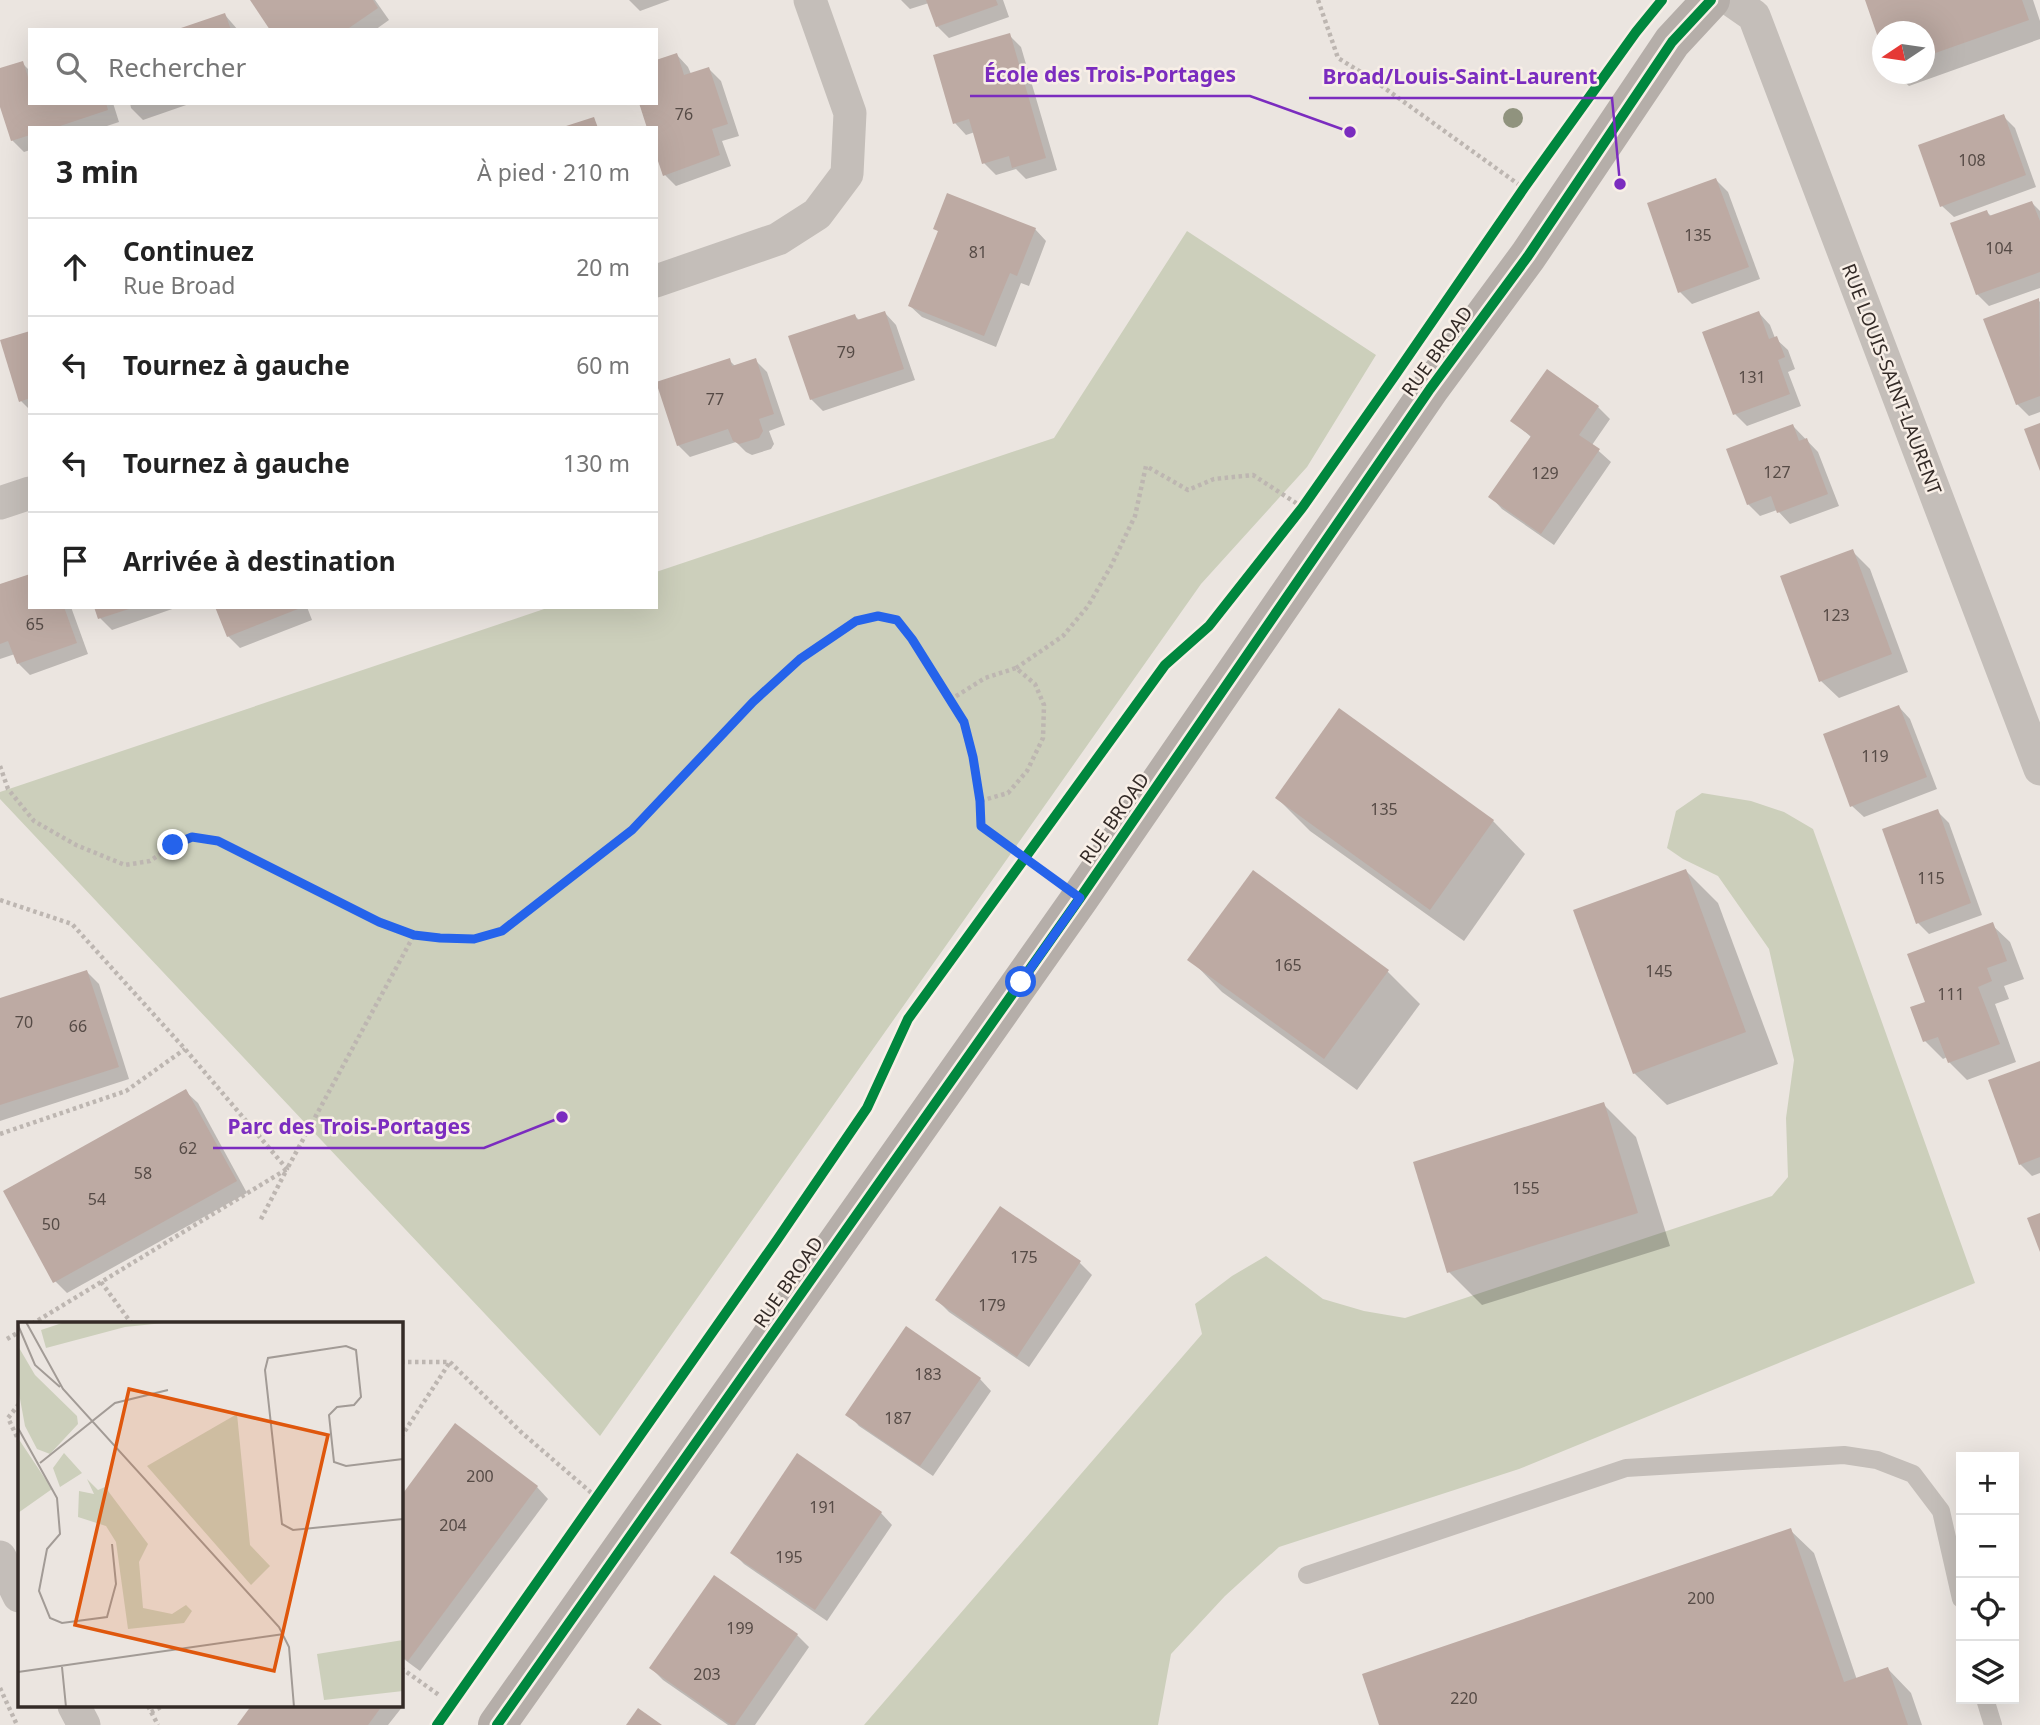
<!DOCTYPE html>
<html lang="fr">
<meta charset="utf-8">
<style>
body{margin:0;font-family:"Noto Sans",sans-serif;background:#f6f6f6;color:#222}
.controls{position:absolute;right:21px;bottom:21px;display:grid;overflow:hidden;border-radius:0px;box-shadow:0 7px 28px #0002}
.controls button{width:63px;height:63px;display:grid;place-items:center;padding:0;border:0;border-bottom:2px solid #e0e0e0;background:#fff;color:#222;font:35px sans-serif}
.compass{position:absolute;left:1872px;top:21px;width:63px;height:63px;border-radius:50%;background:#fff;box-shadow:0 7px 28px #0002;rotate:257deg}
.stop{position:absolute;width:21px;height:21px;margin:-16px;border:5px solid #2563eb;border-radius:50%;background:#fff}
.stop.end{background:#2563eb;border-color:#fff;box-shadow:0 2px 7px #0008}
.list{margin:0;padding:0;list-style:none}
h2{display:flex;justify-content:space-between;align-items:center;height:91px;margin:0;padding:0 28px;font-size:30px}
h2 small{font-size:23px;font-weight:400;color:#767676}
.list li{display:grid;grid-template-columns:46px 1fr auto;gap:21px;align-items:center;box-sizing:border-box;height:98px;padding:0 28px;border-top:2px solid #e0e0e0}
.list b{display:block;font-size:26px;white-space:nowrap}
.list p{margin:0;font-size:23px;white-space:nowrap;color:#767676}
.list em{font-size:23px;font-style:normal;color:#767676}
.icon{flex:none;width:38px;height:38px;fill:none;stroke:currentColor;stroke-width:2;stroke-linecap:round;stroke-linejoin:round}
.map{position:relative;flex:none;width:2040px;height:1725px;overflow:hidden}
.search{position:absolute;background:#fff;box-shadow:0 7px 28px #0002;left:28px;top:28px;width:630px;height:77px;display:flex;align-items:center;gap:18px;box-sizing:border-box;padding:0 24px;border-radius:0px;color:#767676;font-size:26px}
.panel{position:absolute;background:#fff;box-shadow:0 7px 28px #0002;left:28px;top:126px;width:630px;height:483px;border-radius:0px}
.map>svg:first-child{display:block}
.green{fill:#cccfbb}
.shadow{fill:#0003}
.building{fill:#bdaaa3}
.lines{fill:none;stroke-linecap:round;stroke-linejoin:round}
.path{stroke:#bdb6b1;stroke-width:4.5;stroke-dasharray:3.5 3.5;stroke-linecap:butt}
.lane{stroke:#c4beb9;stroke-width:18}
.street{stroke:#c4beb9;stroke-width:33}
.secondary{stroke:#b5aea9;stroke-width:38}
.cycleway-casing{stroke:#f8efe7;stroke-width:15}
.cycleway{stroke:#00873e;stroke-width:10}
.tree{fill:#90937e}
.route{stroke:#2563eb;stroke-width:9}
.labels{text-anchor:middle;dominant-baseline:central;stroke-width:5;stroke-linejoin:round;paint-order:stroke}
.number-label{font-size:16px;fill:#564b46}
.street-label{font-size:19px;fill:#342b27;stroke:#f8efe7}
.inset-road{fill:none;stroke:#a29b96;stroke-width:2}
.view{fill:#df570d;fill-opacity:0.15;stroke:#df570d;stroke-width:3.5}
.inset-edge{fill:none;stroke:#342b27;stroke-width:3.5}
.leader{fill:none;stroke:#7b2cbf;stroke-width:2.5}
.callout-dot{fill:#7b2cbf;stroke:#f8efe7;stroke-width:2.5}
.callout-label{font-size:21px;text-anchor:middle;font-weight:bold;fill:#7b2cbf;stroke:#f8efe7;stroke-width:5;stroke-linejoin:round;paint-order:stroke}
</style>
<div class="map">
<svg width="2040" height="1725" viewBox="0 0 2040 1725">
<rect width="100%" height="100%" fill="#ebe5e0"/>
<g class="green">
<path d="M1187,231L1376,355L1307,467L1201,584L600,1436L0,799V792L550,607H656V572L1054,438Z"/>
<path d="M1702,793L1751,801L1784,812L1813,829L1975,1283L1519,1469L1279,1547L1225,1596L1171,1654L1158,1725H864L1202,1334L1195,1304L1232,1276L1266,1256L1323,1299L1364,1311L1405,1318L1772,1196L1788,1177L1786,1118L1794,1060L1769,949L1718,876L1683,859L1667,848L1676,811Z"/>
</g>
<g class="shadow">
<path d="M253,0H375L389,20L375,30H272Z"/>
<path d="M629,0H670L640,11Z"/>
<path d="M901,0H1003L1009,17L949,38L937,26L929,3L910,9Z"/>
<path d="M1867,0H2033L2040,21V39L1909,86L1896,74H1924V32H1882V45Z"/>
<path d="M225,15L238,30H182Z"/>
<path d="M1009,35L1021,47L1057,170L1026,179L1016,169L996,175L984,163L975,132L966,135L955,123Z"/>
<path d="M677,55L688,67L691,74L709,69L721,81L739,136L722,141L731,166L676,186L665,175L656,103Z"/>
<path d="M22,63L30,71V103H113L119,122L101,128H30V150L24,152L12,140L0,101V70Z"/>
<path d="M130,103H192L143,120L131,108Z"/>
<path d="M2003,116L2015,128L2036,187L1954,217L1942,206Z"/>
<path d="M1716,180L1728,192L1760,279L1692,304L1680,292Z"/>
<path d="M2032,203L2040,211V288L1989,306L1977,294L1987,212L1992,217Z"/>
<path d="M935,228L1035,229L1046,241L1029,286L1021,283L996,347L922,317L910,306L939,232Z"/>
<path d="M2038,300L2040,302V412L2029,416L2017,404Z"/>
<path d="M885,313L896,325L915,380L823,411L811,399L855,316L860,321Z"/>
<path d="M1759,313L1770,325L1775,338L1788,350L1795,369L1788,372L1801,406L1747,426L1735,414Z"/>
<path d="M30,332V410L21,401Z"/>
<path d="M729,360L736,367L755,360L767,372L785,425L769,431L774,444L771,449L752,455L746,452L736,442L690,457L678,445Z"/>
<path d="M1547,371L1598,407L1610,419L1592,445L1611,462L1554,545L1502,509L1491,497L1532,438L1513,421Z"/>
<path d="M1793,426L1818,452L1839,506L1790,524L1777,510L1760,516L1748,504Z"/>
<path d="M1852,551L1870,569L1908,672L1839,698L1821,681Z"/>
<path d="M0,586L30,607H71L88,654L30,675L18,663L15,654L0,659Z"/>
<path d="M96,607H178L112,630L100,618Z"/>
<path d="M217,607H307L312,620L240,648L228,636Z"/>
<path d="M1899,707L1910,719L1937,789L1864,817L1852,806Z"/>
<path d="M1277,798L1493,821L1525,854L1464,941L1310,831Z"/>
<path d="M1937,811L1949,823L1982,915L1929,934L1918,923Z"/>
<path d="M1686,871L1718,903L1778,1064L1667,1105L1634,1073Z"/>
<path d="M1992,925L2010,942L2024,979L2004,986L2009,999L1995,1004L2016,1062L1967,1080L1949,1062L1947,1057L1943,1059L1925,1041L1927,1003Z"/>
<path d="M1190,959L1387,971L1420,1004L1357,1090L1222,992Z"/>
<path d="M87,972L99,984L129,1079L0,1121V1000Z"/>
<path d="M2040,1063V1173L2032,1176L2020,1164Z"/>
<path d="M186,1092L198,1103L247,1193L67,1293L55,1281Z"/>
<path d="M1603,1104L1636,1137L1670,1246L1482,1305L1449,1272Z"/>
<path d="M1000,1208L1080,1263L1092,1275L1029,1367L949,1312L937,1300Z"/>
<path d="M980,1379L991,1391L933,1476L859,1426L848,1414Z"/>
<path d="M456,1426L537,1487L548,1499L420,1671L401,1657V1499Z"/>
<path d="M881,1513L892,1525L827,1621L744,1564L732,1552Z"/>
<path d="M1790,1530L1814,1553L1857,1680L1888,1669L1911,1693L1922,1725H1381Z"/>
<path d="M797,1635L809,1647L755,1725H728L663,1680L651,1668Z"/>
<path d="M401,1704L403,1706L388,1725H239L253,1706H401Z"/>
</g>
<g class="building">
<path d="M250,0H373L378,8L346,30H270Z"/>
<path d="M926,0H996L998,5L936,27Z"/>
<path d="M1865,0H2022L2029,20L1924,57V32H1882V49Z"/>
<path d="M225,13L231,30H178V29Z"/>
<path d="M1010,33L1046,158L1012,168L1009,156L982,164L969,119L953,124L933,55Z"/>
<path d="M677,53L684,75L709,67L728,124L712,129L720,155L663,176L656,155V128H647L639,103H656V60Z"/>
<path d="M23,61L28,77L30,76V103H106L108,110L54,128H30V135L11,141L0,107V68Z"/>
<path d="M2004,114L2026,175L1940,207L1918,145Z"/>
<path d="M594,117L598,128H563V127Z"/>
<path d="M1716,178L1749,267L1678,293L1647,203Z"/>
<path d="M947,193L1036,228L1017,276L1010,273L984,336L908,306L938,231L933,229Z"/>
<path d="M2032,201L2040,221V272L1976,295L1950,223L1987,210L1989,216Z"/>
<path d="M2039,298L2040,396L2016,405L1983,319Z"/>
<path d="M885,311L904,369L810,400L788,336L855,314L857,320Z"/>
<path d="M1759,311L1769,339L1777,336L1785,357L1778,360L1790,394L1733,415L1702,332Z"/>
<path d="M30,331V398L19,402L0,340Z"/>
<path d="M730,358L732,366L756,358L774,414L759,419L763,431L759,438L739,444L733,441L728,429L677,446L656,382Z"/>
<path d="M1547,369L1599,406L1579,435L1600,449L1541,534L1488,497L1531,436L1510,421Z"/>
<path d="M2040,423V471L2024,429Z"/>
<path d="M1793,424L1799,441L1807,438L1828,494L1777,513L1771,496L1747,505L1726,449Z"/>
<path d="M1853,549L1892,654L1819,682L1780,576Z"/>
<path d="M30,574V607H64L77,643L17,664L8,641L0,644V584Z"/>
<path d="M94,607H132V608L98,619Z"/>
<path d="M215,607H303L227,637Z"/>
<path d="M1899,705L1927,777L1850,807L1823,734Z"/>
<path d="M1339,708L1494,820L1430,910L1275,798Z"/>
<path d="M1938,809L1971,903L1916,924L1882,829Z"/>
<path d="M1686,869L1746,1032L1633,1074L1573,910Z"/>
<path d="M1253,870L1389,970L1324,1059L1187,960Z"/>
<path d="M1993,922L2007,961L1987,968L1992,981L1978,987L2000,1044L1948,1063L1938,1037L1923,1042L1910,1007L1925,1002L1907,954Z"/>
<path d="M87,970L119,1067L0,1105V998Z"/>
<path d="M2040,1061V1157L2019,1165L1988,1080Z"/>
<path d="M186,1089L237,1181L53,1283L3,1191Z"/>
<path d="M1604,1102L1638,1213L1447,1273L1413,1162Z"/>
<path d="M1000,1206L1081,1261L1017,1357L935,1300Z"/>
<path d="M2040,1213V1252L2027,1218Z"/>
<path d="M906,1326L981,1378L920,1466L845,1415Z"/>
<path d="M455,1423L538,1486L408,1661L401,1656V1496Z"/>
<path d="M797,1453L882,1512L815,1610L730,1553Z"/>
<path d="M1791,1528L1844,1682L1888,1667L1908,1725H1379L1362,1674Z"/>
<path d="M714,1575L798,1634L735,1725H731L649,1668Z"/>
<path d="M251,1706H382L368,1725H237Z"/>
<path d="M638,1708L662,1725H626Z"/>
</g>
<g class="lines">
<g class="path">
<path d="M1318,0L1338,58L1372,79L1525,189"/>
<path d="M1016,668L1063,636L1088,606L1111,566L1135,516L1146,466L1188,490L1214,479L1253,475L1299,505"/>
<path d="M950,700L985,678L1016,668L1035,684L1044,705L1043,738L1027,771L1008,793L980,801"/>
<path d="M0,766L8,789L34,821L76,845L125,865L150,861L173,845L192,837L218,841L379,922L414,935L440,938L474,939L502,931L633,830L753,702L800,659L856,621L878,616L897,620L913,639L964,722L973,757L980,801L981,826L1048,875"/>
<path d="M0,900L72,924L185,1049L287,1169L260,1221"/>
<path d="M0,1134L126,1091L185,1049"/>
<path d="M101,1282L132,1324"/>
<path d="M32,1324L287,1169L414,935"/>
<path d="M7,1339L19,1332"/>
<path d="M401,1362H450L521,1432L602,1502"/>
<path d="M19,1404L8,1418L19,1441"/>
<path d="M401,1437L450,1362"/>
<path d="M401,1668L439,1695"/>
<path d="M0,1688L17,1725"/>
<path d="M148,1706L158,1725"/>
<path d="M151,1712L163,1706"/>
</g>
<g class="lane">
<path d="M1307,1575L1626,1468L1844,1455L1877,1460L1913,1474L1941,1511L1961,1599"/>
<path d="M1985,1699L1993,1725"/>
</g>
<g class="street">
<path d="M1731,0L1754,16L2040,769"/>
<path d="M656,281L778,239L817,214L847,174L850,113L810,0"/>
<path d="M0,503L30,493"/>
<path d="M0,1557L19,1596"/>
<path d="M74,1706L84,1725"/>
</g>
<path class="secondary" d="M497,1725L1080,898L1430,389L1528,256L1672,42L1711,0"/>
<g class="cycleway-casing">
<g id="cycleway">
<path d="M437,1725L777,1240L867,1108L908,1019L1165,665L1209,626L1302,508L1396,374L1524,188L1636,32L1662,0"/>
<path d="M497,1725L1080,898L1430,389L1528,256L1672,42L1711,0"/>
</g>
</g>
<use href="#cycleway" class="cycleway"/>
</g>
<circle class="tree" cx="1513" cy="118" r="10"/>
<g class="lines">
<path class="route" d="M173,845L192,837L218,841L379,922L414,935L440,938L474,939L502,931L632,830L753,702L800,659L856,621L878,616L897,620L912,639L964,722L973,757L980,801L981,826L1080,898L1021,982"/>
</g>
<g class="labels">
<g class="number-label">
<text x="684" y="114">76</text>
<text x="1972" y="160">108</text>
<text x="1698" y="235">135</text>
<text x="1999" y="248">104</text>
<text x="978" y="252">81</text>
<text x="846" y="352">79</text>
<text x="1752" y="377">131</text>
<text x="715" y="399">77</text>
<text x="1777" y="472">127</text>
<text x="1545" y="473">129</text>
<text x="1836" y="615">123</text>
<text x="35" y="624">65</text>
<text x="1875" y="756">119</text>
<text x="1384" y="809">135</text>
<text x="1931" y="878">115</text>
<text x="1288" y="965">165</text>
<text x="1659" y="971">145</text>
<text x="1951" y="994">111</text>
<text x="24" y="1022">70</text>
<text x="78" y="1026">66</text>
<text x="188" y="1148">62</text>
<text x="143" y="1173">58</text>
<text x="1526" y="1188">155</text>
<text x="97" y="1199">54</text>
<text x="51" y="1224">50</text>
<text x="1024" y="1257">175</text>
<text x="992" y="1305">179</text>
<text x="928" y="1374">183</text>
<text x="898" y="1418">187</text>
<text x="480" y="1476">200</text>
<text x="823" y="1507">191</text>
<text x="453" y="1525">204</text>
<text x="789" y="1557">195</text>
<text x="1701" y="1598">200</text>
<text x="740" y="1628">199</text>
<text x="707" y="1674">203</text>
<text x="1464" y="1698">220</text>
</g>
<g class="street-label">
<text transform="translate(1437 351) rotate(-54)">RUE BROAD</text>
<text transform="translate(1892 379) rotate(69)">RUE LOUIS-SAINT-LAURENT</text>
<text transform="translate(1114 818) rotate(-55)">RUE BROAD</text>
<text transform="translate(788 1282) rotate(-55)">RUE BROAD</text>
</g>
</g>
<g transform="translate(18 1322)">
<rect width="385" height="385" fill="#ebe5e0"/>
<path d="M47,0H155L107,5L28,26L23,8ZM0,24L17,53L59,94L60,102L32,132L19,127L7,104L0,66ZM219,92L232,223L252,244L233,263L129,144ZM0,116L34,167L0,191ZM46,131L64,151L42,165L35,146ZM69,157L80,168L87,165L130,222L121,240L125,286L154,292L168,283L174,289L166,301L110,307L98,220L88,204L60,195L61,169L76,172ZM385,318V369L306,378L299,332Z" fill="#cccfbb"/>
<path class="inset-road" d="M8,0L45,67L261,305L271,325L276,385M0,3L17,43L42,65M0,106L39,176L42,212L29,227L21,269L32,296L44,301L89,295L98,262L94,222M385,137L328,144L316,140L311,93L319,85L336,83L343,75L338,28L328,24L250,36L247,48L264,202L275,208L385,197M22,141L97,81L150,68M44,345L48,385M0,350L266,312"/>
<path class="view" d="M111,67L310,113L256,349L57,303Z"/>
<rect width="385" height="385" class="inset-edge"/>
</g>
<path class="leader" d="M1350 132L1250 96H970M1620 184L1612 98H1309M562 1117L484 1148H213"/>
<g class="callout-dot">
<circle cx="1350" cy="132" r="7"/>
<circle cx="1620" cy="184" r="7"/>
<circle cx="562" cy="1117" r="7"/>
</g>
<g class="callout-label">
<text x="1110" y="82">École des Trois-Portages</text>
<text x="1460" y="84">Broad/Louis-Saint-Laurent</text>
<text x="349" y="1134">Parc des Trois-Portages</text>
</g>
</svg>
<div class="controls">
<button>+</button>
<button>−</button>
<button><svg class="icon" aria-label="locate" viewBox="0 0 24 24"><circle cx="12" cy="12" r="6"/><path d="M12 2v4M12 18v4M2 12h4M18 12h4"/></svg></button>
<button><svg class="icon" aria-label="layers" viewBox="0 0 24 24"><path d="M12 4l9 5-9 5-9-5zM3 14l9 5 9-5"/></svg></button>
</div>
<svg class="compass" viewBox="-18 -18 36 36"><path d="M0-13l5 13h-10z" fill="#e53935"/><path d="M0 13l5-13h-10z" fill="#767676"/></svg>
<div class="stop" style="left:1021px;top:982px"></div>
<div class="stop end" style="left:173px;top:845px"></div>
<div class="search"><svg class="icon" aria-label="search" viewBox="0 0 24 24"><circle cx="10" cy="10" r="6"/><path d="M15 15l6 6"/></svg>Rechercher</div>
<section class="panel">
<h2>3 min<small>À pied · 210 m</small></h2>
<ul class="list">
<li><svg class="icon" aria-label="ahead" viewBox="0 0 24 24"><path d="M12 20V5M6 11l6-6 6 6"/></svg><div><b>Continuez</b><p>Rue Broad</p></div><em>20 m</em></li>
<li><svg class="icon" aria-label="left" viewBox="0 0 24 24"><path d="M17 20v-9H6M10 6l-5 5 5 5"/></svg><div><b>Tournez à gauche</b></div><em>60 m</em></li>
<li><svg class="icon" aria-label="left" viewBox="0 0 24 24"><path d="M17 20v-9H6M10 6l-5 5 5 5"/></svg><div><b>Tournez à gauche</b></div><em>130 m</em></li>
<li><svg class="icon" aria-label="arrive" viewBox="0 0 24 24"><path d="M6 21V4h12l-3 4 3 4H6"/></svg><div><b>Arrivée à destination</b></div></li>
</ul>
</section>
</div>
